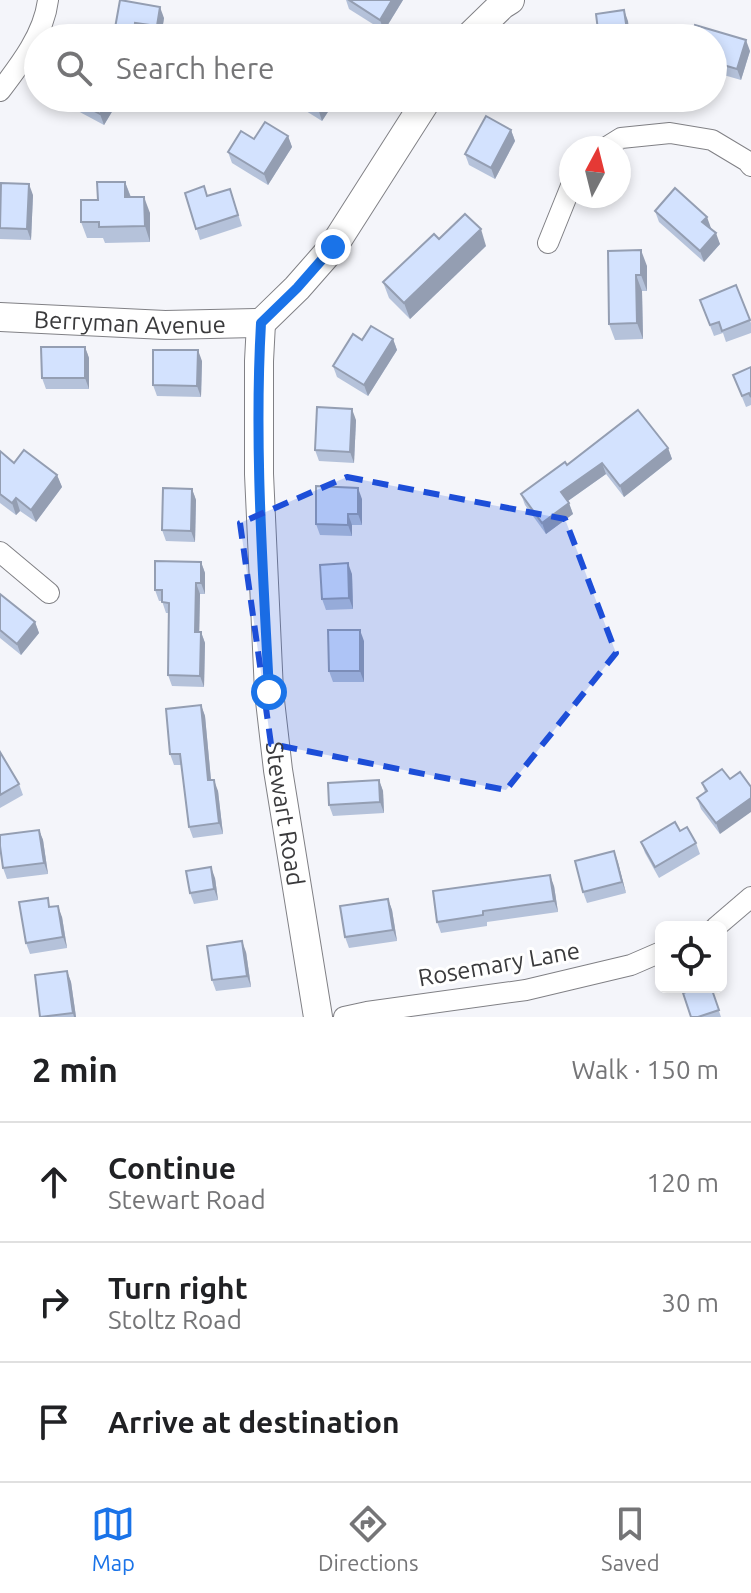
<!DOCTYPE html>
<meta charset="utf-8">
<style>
body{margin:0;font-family:Ubuntu,sans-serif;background:#f6f6f6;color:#202124}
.controls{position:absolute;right:24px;bottom:24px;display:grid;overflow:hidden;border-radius:12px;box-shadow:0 4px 12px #0003}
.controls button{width:72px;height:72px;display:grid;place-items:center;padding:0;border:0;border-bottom:2px solid #e0e0e0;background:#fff;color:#202124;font:40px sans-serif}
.compass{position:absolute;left:559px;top:136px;width:72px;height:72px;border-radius:50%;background:#fff;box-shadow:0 4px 12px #0003;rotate:7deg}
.stop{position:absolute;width:24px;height:24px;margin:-18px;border:6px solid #1a73e8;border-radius:50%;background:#fff}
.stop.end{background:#1a73e8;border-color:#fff;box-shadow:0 2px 8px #0008}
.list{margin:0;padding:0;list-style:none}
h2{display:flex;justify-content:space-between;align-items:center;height:104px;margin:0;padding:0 32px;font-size:34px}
h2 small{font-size:26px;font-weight:400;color:#757577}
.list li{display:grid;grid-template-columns:52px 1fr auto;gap:24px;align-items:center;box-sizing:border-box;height:120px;padding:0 32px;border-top:2px solid #e0e0e0}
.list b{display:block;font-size:30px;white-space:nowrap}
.list p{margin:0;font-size:26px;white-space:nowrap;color:#757577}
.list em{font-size:26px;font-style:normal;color:#757577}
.icon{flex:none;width:44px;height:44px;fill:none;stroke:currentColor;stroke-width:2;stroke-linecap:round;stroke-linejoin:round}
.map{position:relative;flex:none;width:751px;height:1017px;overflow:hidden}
.search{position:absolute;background:#fff;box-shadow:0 4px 12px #0003;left:24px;right:24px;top:24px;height:88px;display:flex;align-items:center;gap:20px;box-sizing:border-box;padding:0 28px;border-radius:44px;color:#757577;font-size:30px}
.sheet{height:464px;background:#fff}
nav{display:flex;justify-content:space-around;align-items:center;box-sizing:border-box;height:112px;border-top:2px solid #e0e0e0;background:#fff;font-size:22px;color:#757577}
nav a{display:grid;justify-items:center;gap:4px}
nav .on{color:#1a73e8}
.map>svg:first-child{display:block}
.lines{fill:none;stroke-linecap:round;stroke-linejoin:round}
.street-casing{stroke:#808085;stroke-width:22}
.secondary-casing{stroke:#808085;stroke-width:30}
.street{stroke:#fff;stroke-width:20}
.secondary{stroke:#fff;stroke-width:28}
.wall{fill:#b5c2da}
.shaded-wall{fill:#949eb2}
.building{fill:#d3e2fe;stroke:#949eb2;stroke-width:2}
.route{stroke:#1a73e8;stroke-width:10}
.marked{fill:#1d4ed8;fill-opacity:0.2;stroke:#1d4ed8;stroke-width:6;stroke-dasharray:16 10;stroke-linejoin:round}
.labels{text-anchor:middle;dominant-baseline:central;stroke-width:6;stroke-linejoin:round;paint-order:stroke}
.street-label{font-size:24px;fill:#3a3a3c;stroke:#fff}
</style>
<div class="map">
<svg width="751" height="1017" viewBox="0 0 751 1017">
<rect width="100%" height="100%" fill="#f4f5fa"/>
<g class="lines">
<g class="street-casing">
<g id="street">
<path d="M0,91C20,65 44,34 48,0"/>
<path d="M605,148L621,138L670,133L712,140L747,161L751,166"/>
<path d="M548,243L571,186"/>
<path d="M0,552L49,593"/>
<path d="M716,927L751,897"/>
<path d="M344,1017L367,1012L526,990L631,965L661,952"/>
</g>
</g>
<g class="secondary-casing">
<g id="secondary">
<path d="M468,38L502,5L510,0"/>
<path id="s1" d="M0,317L165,325L261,323"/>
<path id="s2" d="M261,323L259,361V474L269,692L278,770L318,1017"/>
<path d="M261,323L297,288L333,247L428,98"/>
</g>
</g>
<use href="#street" class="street"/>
<use href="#secondary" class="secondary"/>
</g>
<g class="wall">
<path d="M120,0L164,18L161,37L139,34L138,38H119L115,28Z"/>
<path d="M346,0H403L384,31L349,9Z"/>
<path d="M713,38L750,51L741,80L713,72Z"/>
<path d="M73,98H118L119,100L104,125L76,110Z"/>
<path d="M295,98H337L322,121L298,106Z"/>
<path d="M530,98H553L535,107Z"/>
<path d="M511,130L515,141L495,179L469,165L465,154Z"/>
<path d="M288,136L292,147L268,185L232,163L228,152L254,139Z"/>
<path d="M125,182L131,197L150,213V242L105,243L103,238H87L81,222L98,200Z"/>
<path d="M230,189L242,226L200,240L185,193L208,196Z"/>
<path d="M0,195H33L31,240L0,239Z"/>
<path d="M655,211L711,228L720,244L704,262L659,222Z"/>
<path d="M439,239L486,246L410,319L389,298L383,282Z"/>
<path d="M608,251L647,266V291H642L643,339L615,340L609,324Z"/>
<path d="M736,285L751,323V333L726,342L723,333L714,336L700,300Z"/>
<path d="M393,339L397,350L368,396L337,377L333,366L362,340Z"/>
<path d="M85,347L89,358V389H46L42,378Z"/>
<path d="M202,361L201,397L157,396L153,385Z"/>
<path d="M751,367V405L746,407L733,375Z"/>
<path d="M356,420L354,463L319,461L315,450Z"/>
<path d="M668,448L672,459L624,497L606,474L568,501L573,514L546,534L525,505L521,494L567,465Z"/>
<path d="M0,451L14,463L57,475L62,487L36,522L20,511L16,515L0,503Z"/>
<path d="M192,489L196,500L195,542L166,541L162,530Z"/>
<path d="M362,499V525H352V536L320,535L316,524Z"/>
<path d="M201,562L205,573V594H200L199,632H201L205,643L204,687L172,686L168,675L169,613H166L162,601H159L155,590Z"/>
<path d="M352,574L353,609L326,610L322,599Z"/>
<path d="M0,594L35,622L39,633L21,655L0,638Z"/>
<path d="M364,641V682H333L329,671Z"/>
<path d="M201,705L205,716L211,780L218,791L223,834L193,838L189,827L182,765H174L170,754Z"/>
<path d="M0,752L19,784L23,795L0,808Z"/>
<path d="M722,769L720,834L701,809L697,798L705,792L702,783Z"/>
<path d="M379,780L383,791L384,813L333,816L329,805Z"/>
<path d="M39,830L43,840L48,874L7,879L3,868Z"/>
<path d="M680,831L696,843L700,854L659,878L645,853L641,842Z"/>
<path d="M614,851L626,893L587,903L583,892Z"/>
<path d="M215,878L218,900L194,904L190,893Z"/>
<path d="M554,886L558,912L487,922V926L441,933L437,922Z"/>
<path d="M388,899L392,910L397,941L349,948L345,937Z"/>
<path d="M51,907L62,917L67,948L30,954L26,943Z"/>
<path d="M246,952L251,987L216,991L212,980Z"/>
<path d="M67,971L71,982L76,1017H40Z"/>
<path d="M711,987L721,1017H691Z"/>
</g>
<g class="shaded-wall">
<path d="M392,0H403L384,31L380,20Z"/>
<path d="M160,7L164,18L161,37L157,26Z"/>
<path d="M624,10L628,21L630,38L627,30Z"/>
<path d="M135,23L139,34L138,38H136L134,31Z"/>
<path d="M746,40L750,51L741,80L737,69Z"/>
<path d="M109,98H118L119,100L104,125L100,114Z"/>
<path d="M321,98H337L322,121L317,105Z"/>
<path d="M511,130L515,141L495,179L491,168Z"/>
<path d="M288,136L292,147L268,185L264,174Z"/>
<path d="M125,182L131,198L125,197Z"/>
<path d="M29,184L33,195L31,240L27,229Z"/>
<path d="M144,197L150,213V242L145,226Z"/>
<path d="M707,217L711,228L706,233L702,222Z"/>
<path d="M481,229L486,246L410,319L404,303Z"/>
<path d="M716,233L720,244L704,262L700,251Z"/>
<path d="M641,250L647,266V291L641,275Z"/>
<path d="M636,275L642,291L643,339L637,323Z"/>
<path d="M393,339L397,350L368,396L364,385Z"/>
<path d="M85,347L89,358V389L85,378Z"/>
<path d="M198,350L202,361L201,397L197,386Z"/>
<path d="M352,409L356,420L354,463L350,452Z"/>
<path d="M668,448L672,459L624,497L620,486Z"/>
<path d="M602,463L606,474L565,503L561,492Z"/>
<path d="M57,475L62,487L36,522L31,510Z"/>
<path d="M358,488L362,499V525L358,514Z"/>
<path d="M192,489L196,500L195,542L191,531Z"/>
<path d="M16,498L20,511L16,515L12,503Z"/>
<path d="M569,503L573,514L546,534L542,523Z"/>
<path d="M348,514L352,525V536L348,525Z"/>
<path d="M201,562L205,573V594L201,583Z"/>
<path d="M348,563L352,574L353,609L349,598Z"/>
<path d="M196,583L200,594L199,643L195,632Z"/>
<path d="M35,622L39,633L21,655L17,644Z"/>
<path d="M360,630L364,641V682L360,671Z"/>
<path d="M201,632L205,643L204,687L200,676Z"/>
<path d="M201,705L205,716L212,791L208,780Z"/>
<path d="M214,780L218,791L223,834L219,823Z"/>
<path d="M379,780L383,791L384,813L380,802Z"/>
<path d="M751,798V812L720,834L716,823Z"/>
<path d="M39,830L43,840L48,874L44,863Z"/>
<path d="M614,851L618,862L626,893L622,882Z"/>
<path d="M211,867L215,878L218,900L214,889Z"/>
<path d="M550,875L554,886L558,912L554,901Z"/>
<path d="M388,899L392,910L397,941L393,930Z"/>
<path d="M58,906L62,917L67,948L63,937Z"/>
<path d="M242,941L246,952L251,987L247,976Z"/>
<path d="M67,971L71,982L76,1017H74L73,1013Z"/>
</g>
<g class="building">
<path d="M120,0L160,7L157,26L135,23L134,31L115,28Z"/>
<path d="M349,0H392L380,20Z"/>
<path d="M624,10L627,30L639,28L640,38H599L596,14Z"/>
<path d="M695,25L746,40L737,69L713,62V38H692Z"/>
<path d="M73,98H109L100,114L72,99Z"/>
<path d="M306,98H321L317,105Z"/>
<path d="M486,116L511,130L491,168L465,154Z"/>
<path d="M265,122L288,136L264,174L228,152L241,131L254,139Z"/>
<path d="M97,182H125V197H144L145,226L99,227V222H81V200H98Z"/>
<path d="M1,183L29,184L27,229L0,228Z"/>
<path d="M204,186L207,196L230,189L238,215L196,229L185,193Z"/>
<path d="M675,188L707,217L702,222L716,233L700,251L655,211Z"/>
<path d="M465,214L481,229L404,303L383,282L434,234L439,239Z"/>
<path d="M641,250V275H636L637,323L609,324L608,251Z"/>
<path d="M736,285L750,320L722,331L719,322L710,325L700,300Z"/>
<path d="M371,326L393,339L364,385L333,366L353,334L362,340Z"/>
<path d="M41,347H85V378H42Z"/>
<path d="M153,350H198L197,386L153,385Z"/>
<path d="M751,367V397L749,393L742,396L733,375Z"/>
<path d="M317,407L352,409L350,452L315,450Z"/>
<path d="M638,410L668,448L620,486L602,463L561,492L569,503L542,523L521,494L565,462L567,465Z"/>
<path d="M24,450L57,475L31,510L16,498L12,503L0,494V451L14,463Z"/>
<path d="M316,486L358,488V514H348V525L316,524Z"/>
<path d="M163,488L192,489L191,531L162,530Z"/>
<path d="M155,561L201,562V583H196L195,632H201L200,676L168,675L169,603L162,602V590H155Z"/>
<path d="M348,563L349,598L322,599L320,565Z"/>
<path d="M0,594L35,622L17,644L0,630Z"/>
<path d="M328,630H360V671H329Z"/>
<path d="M201,705L208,780H214L219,823L189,827L180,754H170L166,709Z"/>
<path d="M0,752L19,784L0,795Z"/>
<path d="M722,769L730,779L740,772L751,787V798L716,823L697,798L707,791L702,783Z"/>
<path d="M379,780L380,802L329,805L328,783Z"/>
<path d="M675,822L680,831L687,827L696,843L655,867L641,842Z"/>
<path d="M39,830L44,863L3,868L0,846V835Z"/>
<path d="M614,851L622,882L583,892L575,861Z"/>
<path d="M211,867L214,889L190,893L186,871Z"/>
<path d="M550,875L554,901L483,911V915L437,922L433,891Z"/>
<path d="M48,898L49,907L58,906L63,937L26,943L19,902Z"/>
<path d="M388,899L393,930L345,937L340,906Z"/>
<path d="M242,941L247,976L212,980L207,946Z"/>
<path d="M67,971L73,1013L40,1017L35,975Z"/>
<path d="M701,987H711L719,1010L698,1017H691L683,993Z"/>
</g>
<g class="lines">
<path class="route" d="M269,692C263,569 254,446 261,323L297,288L333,247"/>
</g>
<path class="marked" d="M347,477L565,519L616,653L506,790L271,744L240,523Z"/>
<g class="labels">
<g class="street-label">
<text stroke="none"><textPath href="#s1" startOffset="130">Berryman Avenue</textPath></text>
<text stroke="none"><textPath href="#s2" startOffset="492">Stewart Road</textPath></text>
<text transform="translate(499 964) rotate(-10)">Rosemary Lane</text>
</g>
</g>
</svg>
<div class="controls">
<button><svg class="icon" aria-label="locate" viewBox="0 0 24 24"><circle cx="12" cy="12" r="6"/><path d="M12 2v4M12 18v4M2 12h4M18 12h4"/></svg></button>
</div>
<svg class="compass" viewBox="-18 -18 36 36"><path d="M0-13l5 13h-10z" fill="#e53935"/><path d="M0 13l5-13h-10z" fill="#757577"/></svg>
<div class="stop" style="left:269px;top:692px"></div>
<div class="stop end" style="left:333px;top:247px"></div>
<div class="search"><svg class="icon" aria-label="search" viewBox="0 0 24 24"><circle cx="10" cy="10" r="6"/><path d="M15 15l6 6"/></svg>Search here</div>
</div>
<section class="sheet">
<h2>2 min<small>Walk · 150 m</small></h2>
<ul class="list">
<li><svg class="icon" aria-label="ahead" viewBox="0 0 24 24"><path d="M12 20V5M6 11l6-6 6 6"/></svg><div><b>Continue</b><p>Stewart Road</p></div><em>120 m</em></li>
<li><svg class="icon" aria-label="right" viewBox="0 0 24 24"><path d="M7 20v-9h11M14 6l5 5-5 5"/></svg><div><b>Turn right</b><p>Stoltz Road</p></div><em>30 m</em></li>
<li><svg class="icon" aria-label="arrive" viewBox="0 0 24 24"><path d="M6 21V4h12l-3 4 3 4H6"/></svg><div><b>Arrive at destination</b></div></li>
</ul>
</section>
<nav>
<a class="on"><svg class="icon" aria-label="map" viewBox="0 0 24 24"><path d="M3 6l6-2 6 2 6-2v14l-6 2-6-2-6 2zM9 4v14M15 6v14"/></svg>Map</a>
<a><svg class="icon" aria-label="directions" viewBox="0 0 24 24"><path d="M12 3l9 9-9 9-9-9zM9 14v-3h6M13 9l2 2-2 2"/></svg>Directions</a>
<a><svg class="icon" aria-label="saved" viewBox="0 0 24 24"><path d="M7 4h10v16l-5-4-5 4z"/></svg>Saved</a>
</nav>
